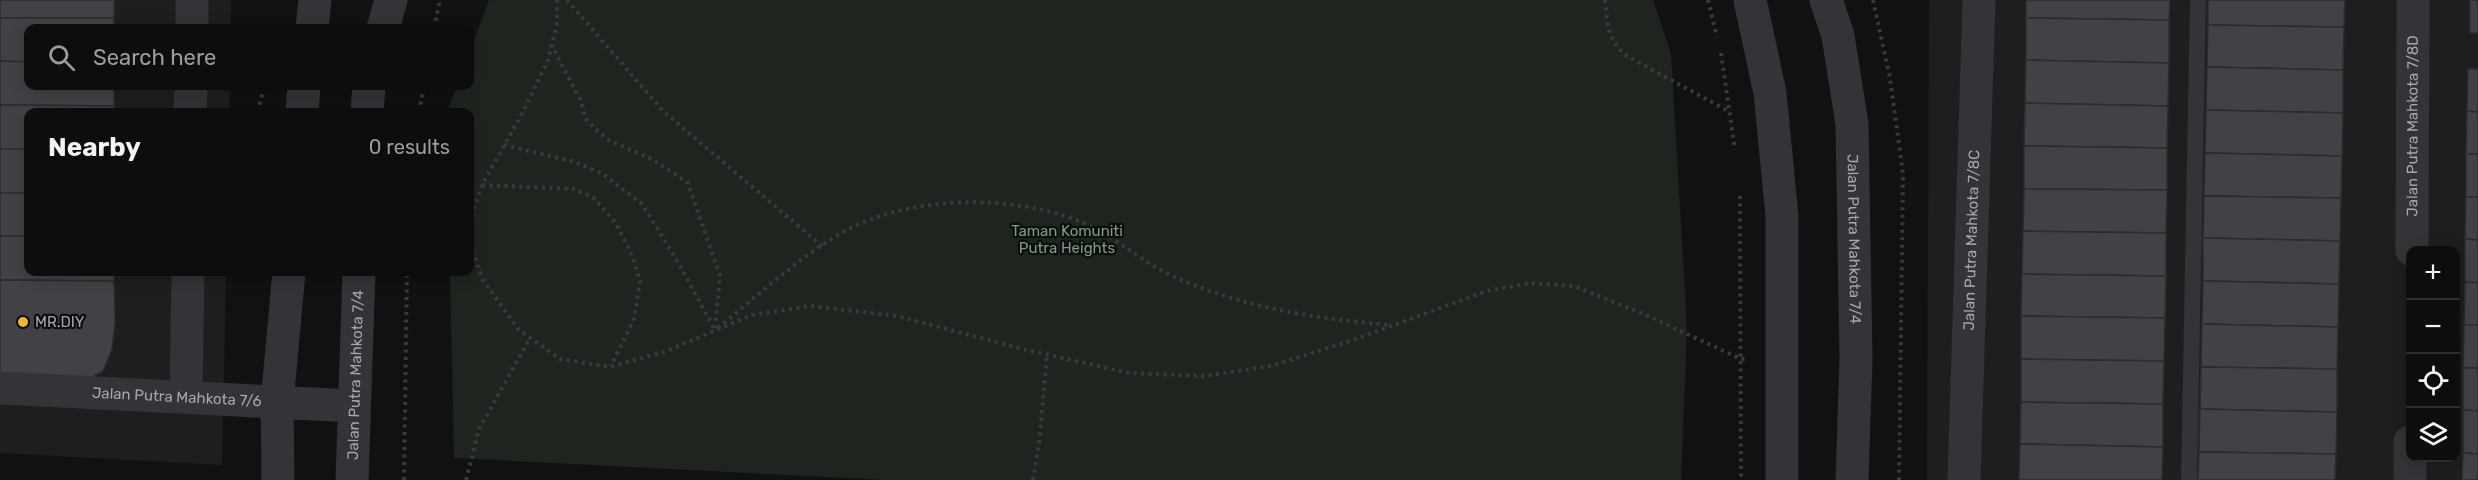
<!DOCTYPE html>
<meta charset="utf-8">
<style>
body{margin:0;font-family:Rubik,sans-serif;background:#1b1b1c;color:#f1f3f6}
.controls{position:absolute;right:18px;bottom:18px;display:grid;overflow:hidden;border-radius:12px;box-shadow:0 3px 15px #0003}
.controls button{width:54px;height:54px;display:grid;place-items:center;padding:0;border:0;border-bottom:2px solid #2d2d2e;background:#0d0d0e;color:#f1f3f6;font:30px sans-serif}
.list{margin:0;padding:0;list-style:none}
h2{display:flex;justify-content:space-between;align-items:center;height:78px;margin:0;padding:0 24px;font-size:26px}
h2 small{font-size:20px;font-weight:400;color:#9a9c9e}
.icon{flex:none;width:33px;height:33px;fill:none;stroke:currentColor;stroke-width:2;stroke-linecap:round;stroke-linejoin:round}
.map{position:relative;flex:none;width:2478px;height:480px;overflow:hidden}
.search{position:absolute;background:#0d0d0e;box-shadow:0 3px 15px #0003;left:24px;top:24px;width:450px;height:66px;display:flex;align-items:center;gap:15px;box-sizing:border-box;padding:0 21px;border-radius:12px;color:#9a9c9e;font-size:22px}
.panel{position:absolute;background:#0d0d0e;box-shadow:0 3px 15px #0003;left:24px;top:108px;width:450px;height:168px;border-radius:12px}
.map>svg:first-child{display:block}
.built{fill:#1e1d20;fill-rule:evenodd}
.green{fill:#1e251f}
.building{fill:#414146;stroke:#2c2b2f;stroke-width:1.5}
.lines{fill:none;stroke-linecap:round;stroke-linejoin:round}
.path{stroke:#393a3f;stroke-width:4;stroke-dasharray:3 4.5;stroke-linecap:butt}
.lane{stroke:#333338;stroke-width:16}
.street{stroke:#333338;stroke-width:33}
.poi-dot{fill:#edb830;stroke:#0d0c0e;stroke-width:2}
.labels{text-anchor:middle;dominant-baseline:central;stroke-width:4.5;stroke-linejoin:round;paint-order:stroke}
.street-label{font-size:15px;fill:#a3a7b3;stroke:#0d0c0e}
.park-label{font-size:15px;fill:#7a9e7f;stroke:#0d0c0e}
.poi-label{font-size:15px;fill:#a3a7b3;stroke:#0d0c0e;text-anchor:start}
</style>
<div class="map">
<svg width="2478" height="480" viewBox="0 0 2478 480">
<rect width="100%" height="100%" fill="#111113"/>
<g class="built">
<path d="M0,0H231V28H28V86H230L229,112H28V272H226L222,465L0,453Z"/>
<path d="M1929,0H2478V480H1927ZM2410,250H2456V458H2410Z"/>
</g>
<path class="green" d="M489,0H1653L1671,54L1687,328L1681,480H885L454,458L450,272H470V112H447L457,86H470V52Z"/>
<g class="building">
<rect x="0" y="0" width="114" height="18"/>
<path d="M2026,0H2170L2169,20L2026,18Z"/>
<path d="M2208,0H2345L2344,27L2208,25Z"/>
<rect x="2470" y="0" width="8" height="33"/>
<path d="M0,18H114V28H28V62L0,61Z"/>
<path d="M2026,18L2169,20V63L2026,60Z"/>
<path d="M2208,25L2344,27L2343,70L2207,67Z"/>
<path d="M2026,60L2169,63L2168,106L2025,103Z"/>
<path d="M0,61L28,62V86H114V106L0,105Z"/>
<path d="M2207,67L2343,70V113L2206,110Z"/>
<path d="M2468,69H2478V112L2467,111Z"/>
<path d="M2025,103L2168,106L2167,148L2024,146Z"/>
<path d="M0,105L114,106V112H28V149H0Z"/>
<path d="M2206,110L2343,113L2342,156L2205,153Z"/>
<path d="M2467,111L2478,112V154H2466Z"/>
<path d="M2024,146L2167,148V190L2024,189Z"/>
<rect x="0" y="149" width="28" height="44"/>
<path d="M2205,153L2342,156L2341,198L2204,196Z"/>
<rect x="2466" y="154" width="12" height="43"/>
<path d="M2024,189L2167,190L2166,233L2023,231Z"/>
<rect x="0" y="193" width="28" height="43"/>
<path d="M2204,196L2341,198L2340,241L2203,238Z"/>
<path d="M2466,197H2478V240L2465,239Z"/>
<path d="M2023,231L2166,233V276L2022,274Z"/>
<path d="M0,236H28V272H114V281L0,280Z"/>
<path d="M2203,238L2340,241L2339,284L2203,281Z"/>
<path d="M2465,239L2478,240V283L2465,282Z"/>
<path d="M2022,274L2166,276L2165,318L2021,316Z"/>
<path d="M0,280L114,281L115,322L112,349L103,371L82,383L0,384Z"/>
<path d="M2203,281L2339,284L2338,327L2202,324Z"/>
<path d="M2465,282L2478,283V325H2464Z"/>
<path d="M2021,316L2165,318L2164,361L2021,359Z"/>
<path d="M2202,324L2338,327L2337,369L2201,367Z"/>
<path d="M2464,325H2478V368H2463Z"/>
<path d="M2021,359L2164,361L2163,404L2021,402Z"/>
<path d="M2201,367L2337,369V412L2200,409Z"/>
<path d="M2463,368H2478V411L2463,410Z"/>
<path d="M2021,402L2163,404V447L2020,444Z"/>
<path d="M2200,409L2337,412L2336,454L2199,452Z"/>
<path d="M2463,410L2478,411V454L2463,453Z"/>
<path d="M2020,444L2163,447L2162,480H2019Z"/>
<path d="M2199,452L2336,454L2335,480H2198Z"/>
<path d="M2463,453L2478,454V480H2462Z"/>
</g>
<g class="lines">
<g class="path">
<path d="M557,0V25L548,60L524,110L482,185L473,211L471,233L472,250L483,280L519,330L560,359L610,367L664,352L752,315L811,306L897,316L1027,350L1129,373L1204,376L1271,366L1350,341L1487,291L1530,283L1574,286L1646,315L1741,359H1746"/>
<path d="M567,0L663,111L822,246"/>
<path d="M1605,0C1608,24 1606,37 1625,55L1730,112"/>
<path d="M1708,0L1717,37"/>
<path d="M1873,0L1890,78L1903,174L1899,480"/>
<path d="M434,28L440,0"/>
<path d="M1721,53L1735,150"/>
<path d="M258,112L264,86"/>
<path d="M419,112L424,86"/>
<path d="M504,145L575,162L603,174L642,204L678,262L715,330L720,276L688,183L652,159L610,141L594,128L586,119L580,99L552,46"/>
<path d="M482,185L574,189L594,198L615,222L632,255L640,281L634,319L611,366"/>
<path d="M1740,196L1741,480"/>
<path d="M718,328C756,297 794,262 836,236C904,194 1018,192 1090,226C1121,241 1147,266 1179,279C1246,308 1318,319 1390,325"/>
<path d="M404,480L407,272"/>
<path d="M466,480L479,429L530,338"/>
<path d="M1033,480L1039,444L1047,354"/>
</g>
<path class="lane" d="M2189,480L2198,0"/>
<g class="street">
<path d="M1750,0L1770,93L1782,216V480"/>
<path id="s1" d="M1826,0L1838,36L1852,124L1856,359L1852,480"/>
<path d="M192,28V0"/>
<path d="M312,28L315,0"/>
<path d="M383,28L391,0"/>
<path d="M190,112L191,86"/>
<path d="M302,112L304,86"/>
<path d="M367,112L369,86"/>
<path id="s2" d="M2412,250L2413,0"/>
<path id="s3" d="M0,388L353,406"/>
<path d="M186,397L188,272"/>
<path d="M278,480L277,402L289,272"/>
<path id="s4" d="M352,480L359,272"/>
<path id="s5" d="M1964,480L1979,0"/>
<path d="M2410,480V442"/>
</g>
</g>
<circle class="poi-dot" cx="23" cy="322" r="6"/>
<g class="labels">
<g class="street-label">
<text stroke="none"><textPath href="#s2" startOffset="124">Jalan Putra Mahkota 7/8D</textPath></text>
<text stroke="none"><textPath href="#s1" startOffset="242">Jalan Putra Mahkota 7/4</textPath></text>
<text stroke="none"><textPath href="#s5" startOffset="240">Jalan Putra Mahkota 7/8C</textPath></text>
<text stroke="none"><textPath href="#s4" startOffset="105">Jalan Putra Mahkota 7/4</textPath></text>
<text stroke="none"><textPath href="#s3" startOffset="177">Jalan Putra Mahkota 7/6</textPath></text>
</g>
<g class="park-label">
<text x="1067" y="231">Taman Komuniti<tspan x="1067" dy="17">Putra Heights</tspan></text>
</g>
<g class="poi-label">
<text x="35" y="322">MR.DIY</text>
</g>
</g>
</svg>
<div class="controls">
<button>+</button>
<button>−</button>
<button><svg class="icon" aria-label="locate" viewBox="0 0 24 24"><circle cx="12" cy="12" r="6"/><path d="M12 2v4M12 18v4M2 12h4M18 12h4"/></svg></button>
<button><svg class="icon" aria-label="layers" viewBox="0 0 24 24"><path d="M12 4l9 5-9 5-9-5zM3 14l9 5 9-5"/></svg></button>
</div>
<div class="search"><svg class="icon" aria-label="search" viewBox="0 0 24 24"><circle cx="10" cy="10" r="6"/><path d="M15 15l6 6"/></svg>Search here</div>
<section class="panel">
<h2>Nearby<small>0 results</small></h2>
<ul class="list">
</ul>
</section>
</div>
